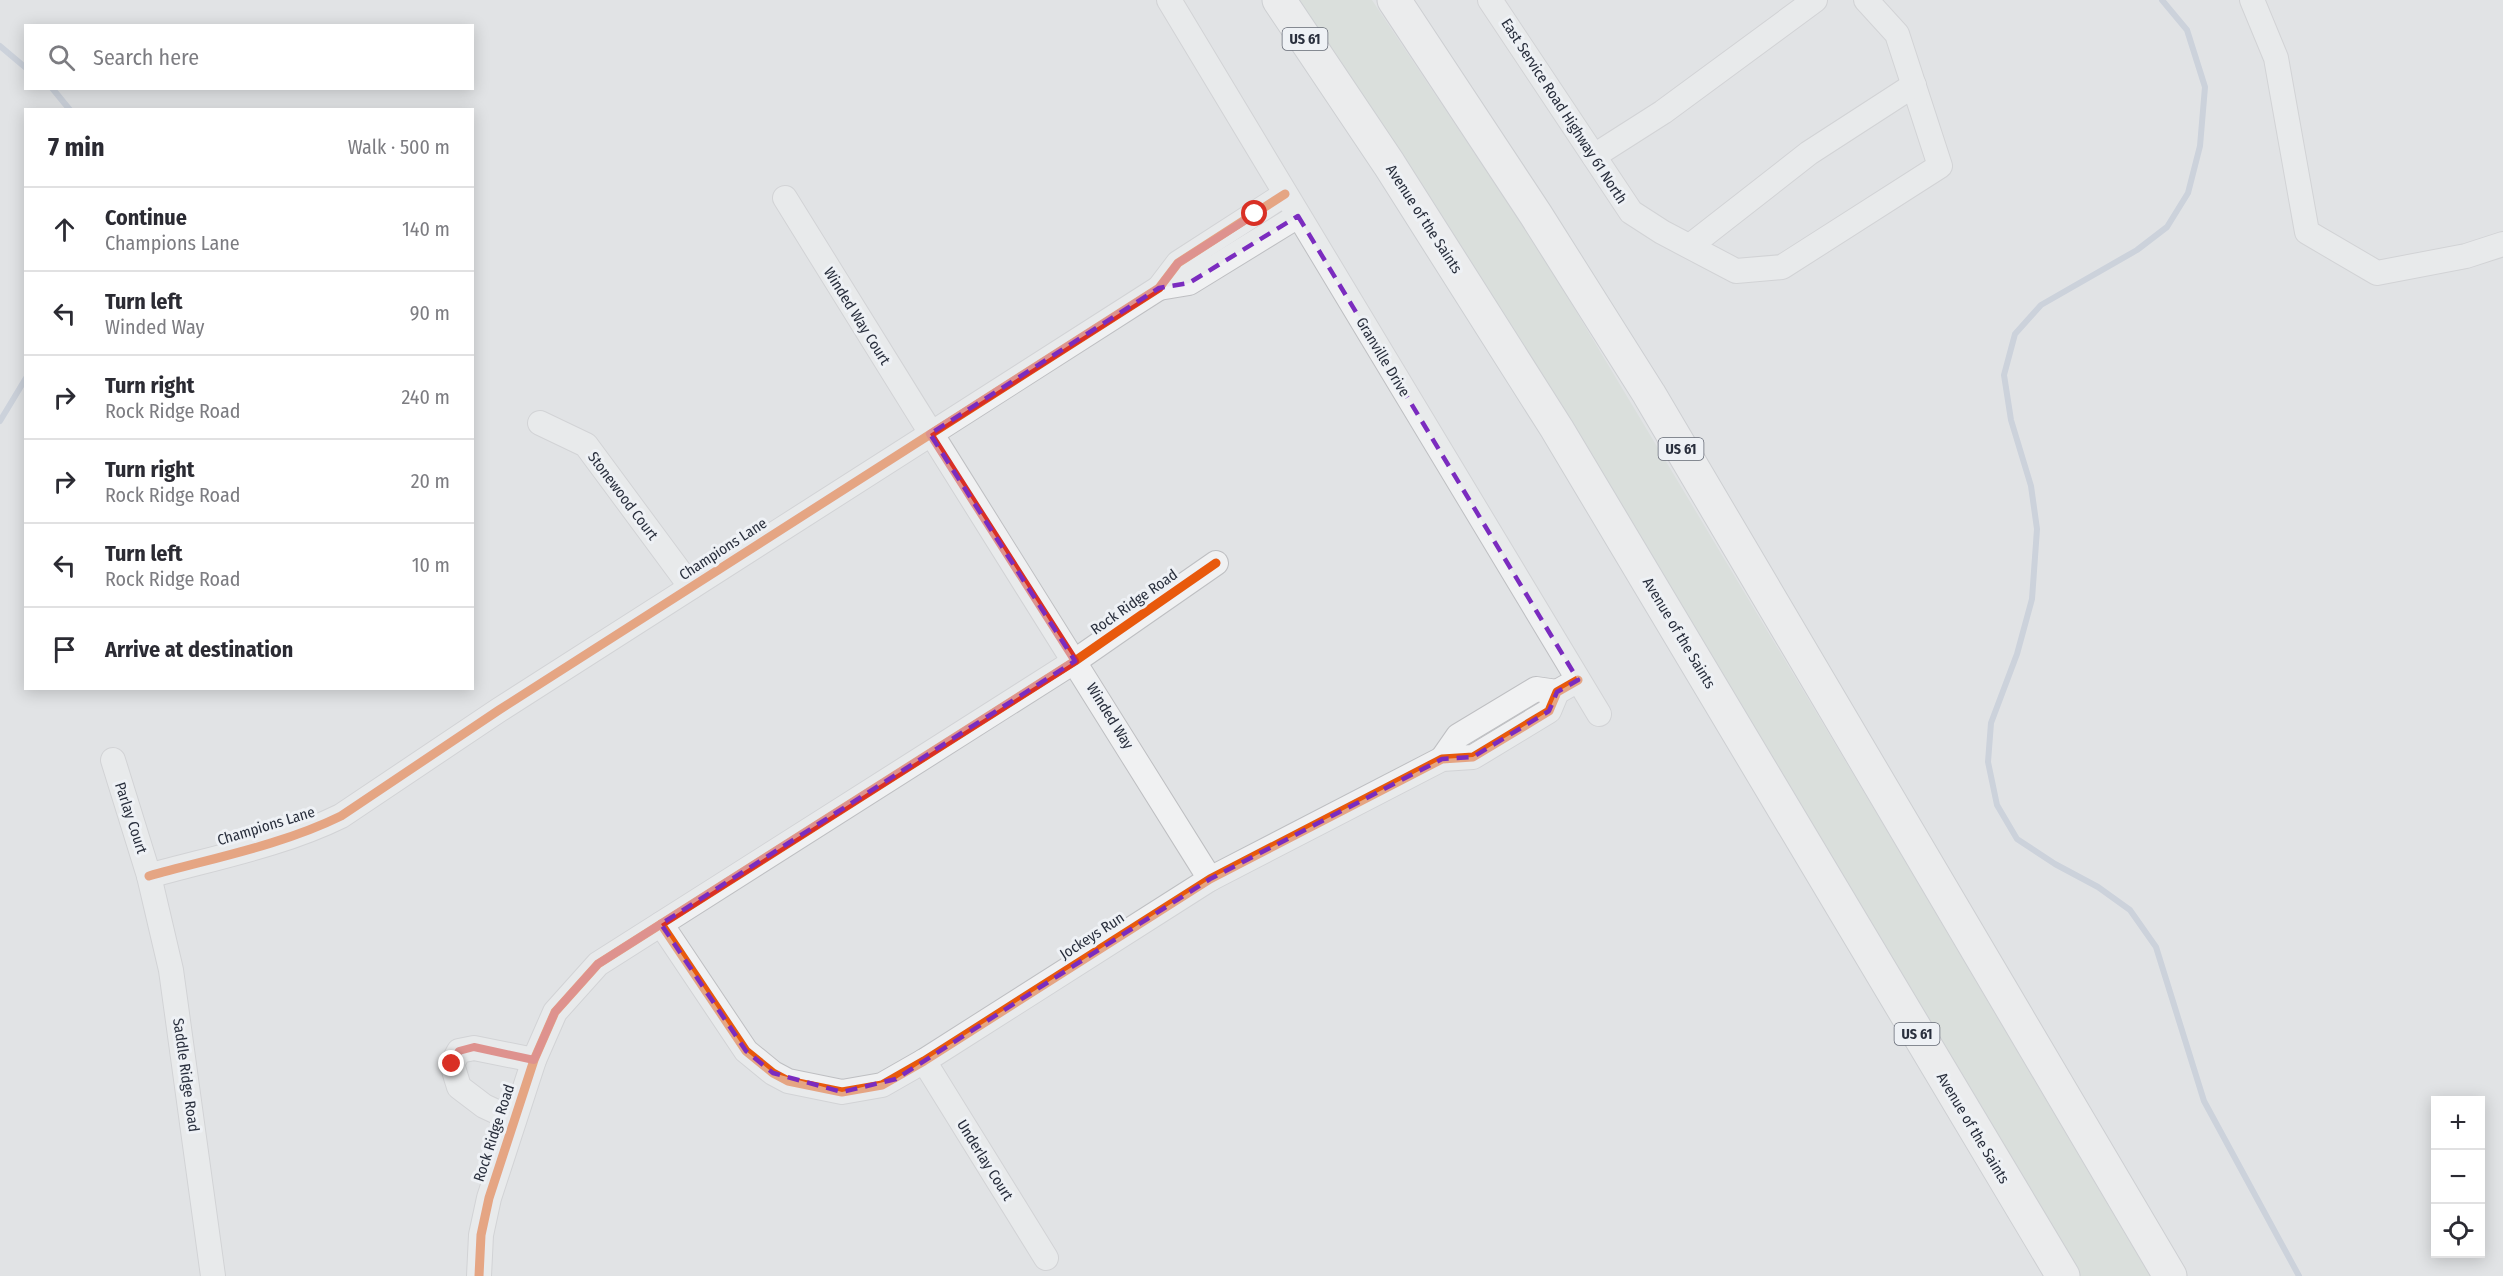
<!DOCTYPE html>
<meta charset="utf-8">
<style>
body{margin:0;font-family:"Fira Sans Condensed",sans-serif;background:#f7f7f7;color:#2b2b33}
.controls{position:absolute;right:18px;bottom:18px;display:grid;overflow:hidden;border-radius:0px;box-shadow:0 3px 15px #0003}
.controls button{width:54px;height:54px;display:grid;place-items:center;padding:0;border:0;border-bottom:2px solid #e1e1e2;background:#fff;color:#2b2b33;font:30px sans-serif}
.stop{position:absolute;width:18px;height:18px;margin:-14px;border:4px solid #d93025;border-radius:50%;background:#fff}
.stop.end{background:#d93025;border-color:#fff;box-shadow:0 2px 6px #0008}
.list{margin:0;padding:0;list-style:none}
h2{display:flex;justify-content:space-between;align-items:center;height:78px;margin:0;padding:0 24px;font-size:26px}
h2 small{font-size:20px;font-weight:400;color:#7c7c81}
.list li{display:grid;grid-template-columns:39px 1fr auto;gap:18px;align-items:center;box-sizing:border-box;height:84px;padding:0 24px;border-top:2px solid #e1e1e2}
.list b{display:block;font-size:22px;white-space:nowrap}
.list p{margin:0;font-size:20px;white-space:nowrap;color:#7c7c81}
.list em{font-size:20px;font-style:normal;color:#7c7c81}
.icon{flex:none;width:33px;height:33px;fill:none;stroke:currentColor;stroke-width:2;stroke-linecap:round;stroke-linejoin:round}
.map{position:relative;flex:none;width:2503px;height:1276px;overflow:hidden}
.search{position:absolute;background:#fff;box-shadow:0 3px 15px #0003;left:24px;top:24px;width:450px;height:66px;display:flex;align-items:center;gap:15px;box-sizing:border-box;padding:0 21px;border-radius:0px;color:#7c7c81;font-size:22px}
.panel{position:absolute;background:#fff;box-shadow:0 3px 15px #0003;left:24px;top:108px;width:450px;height:582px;border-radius:0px}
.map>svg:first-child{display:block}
.green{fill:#d0d9d1}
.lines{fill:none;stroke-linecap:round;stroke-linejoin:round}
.stream{stroke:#b1bccf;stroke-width:6}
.minor-casing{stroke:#bebfc2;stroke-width:26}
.highway-casing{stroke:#b4b6ba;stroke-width:35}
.minor{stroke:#f0f1f2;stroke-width:24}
.highway{stroke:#f5f5f6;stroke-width:33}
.cycleway-casing{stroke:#eef1f5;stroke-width:13}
.cycleway{stroke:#e8590c;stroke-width:9}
.route{stroke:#d93025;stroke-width:8}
.marked{fill:none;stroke:#7b2cbf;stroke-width:4.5;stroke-dasharray:12 8;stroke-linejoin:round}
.labels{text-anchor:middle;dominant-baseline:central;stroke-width:6;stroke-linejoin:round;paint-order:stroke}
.shield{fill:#eef1f5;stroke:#646974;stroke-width:1.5}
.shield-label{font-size:14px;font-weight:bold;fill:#292f3d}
.street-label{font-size:15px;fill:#292f3d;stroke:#eef1f5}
</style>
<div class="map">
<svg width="2503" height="1276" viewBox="0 0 2503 1276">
<rect width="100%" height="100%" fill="#e1e3e5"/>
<path class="green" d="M1295,0H1372L1543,256L1892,839L2150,1276H2080Z"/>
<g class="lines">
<g class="stream">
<path d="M2162,0L2187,30L2205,87L2200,146L2188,193L2167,227L2137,250L2041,305L2015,334L2004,375L2011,420L2031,486L2037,529L2032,599L2017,654L1991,723L1988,762L1997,805L2017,839L2055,864L2098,887L2130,910L2156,947L2204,1101L2299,1276"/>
<path d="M0,46L26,68"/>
<path d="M52,88L70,110"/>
<path d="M0,421L26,378"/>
</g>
<g class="minor-casing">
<g id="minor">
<path d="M1169,0L1599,714"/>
<path d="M1490,0L1631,212L1662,232L1736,271L1782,267L1940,166L1897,34L1866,0"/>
<path d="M2252,0L2276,58L2307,232L2377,273L2466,256L2503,244"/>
<path d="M1594,156L1663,112L1815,0"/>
<path d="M785,198C925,426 1069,651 1210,879"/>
<path d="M1690,246L1809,153L1914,85"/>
<path d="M1159,288L1189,283L1298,216"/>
<path d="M540,423L586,445L691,587"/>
<path d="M1442,759L1458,736L1536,689L1557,692"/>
<path d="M113,760L149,876L171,970L213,1276"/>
<path d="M149,876C213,858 282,845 341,816L499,710L1159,288L1178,263L1285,194"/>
<path d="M661,924L746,1051L773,1073L788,1081L842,1092L882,1085L924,1061L1210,879L1442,759L1473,757L1549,711L1557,692L1578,680"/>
<path d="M924,1061L1046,1258"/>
<path d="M514,1120L484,1106L459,1087L452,1064L459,1051L474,1048L534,1060"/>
<path d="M479,1276L481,1235L489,1198L534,1060L555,1012L598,964L1075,661L1216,563"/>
</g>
</g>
<g class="highway-casing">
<g id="highway">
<path d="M1279,0L1389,164L1557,429L2063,1276"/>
<path d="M1394,0L1536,215L1649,394L2170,1276"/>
</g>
</g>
<use href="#minor" class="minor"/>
<use href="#highway" class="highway"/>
<g class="cycleway-casing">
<g id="cycleway">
<path d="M149,876C213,858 282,845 341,816L499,710L1159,288L1178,263L1285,194"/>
<path d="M661,924L746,1051L773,1073L788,1081L842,1092L882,1085L924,1061L1210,879L1442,759L1473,757L1549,711L1557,692L1578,680"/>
<path d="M479,1276L481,1235L489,1198L534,1060L555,1012L598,964L1075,661L1216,563"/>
</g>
</g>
<use href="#cycleway" class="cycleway"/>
</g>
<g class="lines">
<path class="route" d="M452,1064L459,1051L474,1047L534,1060L555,1012L598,964L1075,661L930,434L1159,288L1178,263L1255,214"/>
</g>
<path d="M0 0H2503V1276H0ZM1298,216L1578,680L1557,692L1549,711L1473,757L1442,759L1210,879L896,1079L842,1092L773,1073L746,1051L661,924L1075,661L930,434L1159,288L1189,283Z" fill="#e1e3e5" fill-opacity=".55" fill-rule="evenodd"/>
<path class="marked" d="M1298,216L1578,680L1557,692L1549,711L1473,757L1442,759L1210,879L896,1079L842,1092L773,1073L746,1051L661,924L1075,661L930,434L1159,288L1189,283Z"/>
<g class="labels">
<g class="shield">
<rect x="1282.5" y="28" width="45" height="22" rx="4.5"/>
<rect x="1658.5" y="438" width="45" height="22" rx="4.5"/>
<rect x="1894.5" y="1023" width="45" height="22" rx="4.5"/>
</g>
<g class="shield-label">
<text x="1305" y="39">US 61</text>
<text x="1681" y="449">US 61</text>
<text x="1917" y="1034">US 61</text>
</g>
<g class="street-label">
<text transform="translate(1564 111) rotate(57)">East Service Road Highway 61 North</text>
<text transform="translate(1424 219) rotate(57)">Avenue of the Saints</text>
<text transform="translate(857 316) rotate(58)">Winded Way Court</text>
<text transform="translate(1383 357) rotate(59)">Granville Drive</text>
<text transform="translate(623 496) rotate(53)">Stonewood Court</text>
<text transform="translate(723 549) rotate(-33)">Champions Lane</text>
<text transform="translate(1134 602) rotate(-35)">Rock Ridge Road</text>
<text transform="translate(1679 633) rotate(59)">Avenue of the Saints</text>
<text transform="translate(1110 716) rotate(58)">Winded Way</text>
<text transform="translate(131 818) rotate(72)">Parlay Court</text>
<text transform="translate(266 826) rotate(-17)">Champions Lane</text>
<text transform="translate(1092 936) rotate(-33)">Jockeys Run</text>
<text transform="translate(186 1075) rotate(82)">Saddle Ridge Road</text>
<text transform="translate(1973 1128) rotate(59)">Avenue of the Saints</text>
<text transform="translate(494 1133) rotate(-72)">Rock Ridge Road</text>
<text transform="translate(985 1160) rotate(58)">Underlay Court</text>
</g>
</g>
</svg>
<div class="controls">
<button>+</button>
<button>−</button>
<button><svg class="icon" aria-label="locate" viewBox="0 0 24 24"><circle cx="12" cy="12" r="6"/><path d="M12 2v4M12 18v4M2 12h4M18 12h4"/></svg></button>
</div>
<div class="stop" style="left:1255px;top:214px"></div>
<div class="stop end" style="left:452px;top:1064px"></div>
<div class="search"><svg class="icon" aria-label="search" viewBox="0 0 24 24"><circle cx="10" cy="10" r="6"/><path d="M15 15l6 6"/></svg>Search here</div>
<section class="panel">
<h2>7 min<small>Walk · 500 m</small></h2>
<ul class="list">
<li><svg class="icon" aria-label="ahead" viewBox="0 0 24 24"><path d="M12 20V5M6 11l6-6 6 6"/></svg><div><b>Continue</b><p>Champions Lane</p></div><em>140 m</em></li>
<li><svg class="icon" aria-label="left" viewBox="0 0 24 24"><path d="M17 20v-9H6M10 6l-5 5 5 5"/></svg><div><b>Turn left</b><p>Winded Way</p></div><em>90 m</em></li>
<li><svg class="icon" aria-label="right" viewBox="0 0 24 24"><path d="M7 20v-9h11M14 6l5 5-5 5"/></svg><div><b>Turn right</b><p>Rock Ridge Road</p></div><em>240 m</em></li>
<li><svg class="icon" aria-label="right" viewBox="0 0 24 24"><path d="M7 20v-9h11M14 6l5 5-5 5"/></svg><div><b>Turn right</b><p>Rock Ridge Road</p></div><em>20 m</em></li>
<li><svg class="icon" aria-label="left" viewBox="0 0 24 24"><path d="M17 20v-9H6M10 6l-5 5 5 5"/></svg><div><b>Turn left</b><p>Rock Ridge Road</p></div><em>10 m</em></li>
<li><svg class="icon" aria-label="arrive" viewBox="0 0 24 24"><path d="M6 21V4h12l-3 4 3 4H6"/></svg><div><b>Arrive at destination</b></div></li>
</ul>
</section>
</div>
